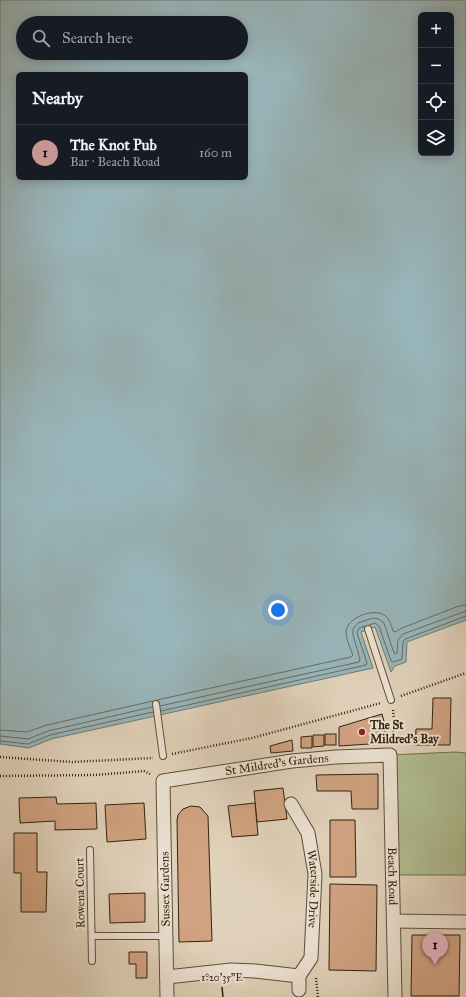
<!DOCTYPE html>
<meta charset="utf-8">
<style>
body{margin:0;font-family:"IM FELL Great Primer",serif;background:#242831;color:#f1f3f6}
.controls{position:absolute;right:12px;top:12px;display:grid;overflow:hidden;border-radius:6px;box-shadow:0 2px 10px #0003}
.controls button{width:36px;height:36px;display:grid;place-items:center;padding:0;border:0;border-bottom:1px solid #363941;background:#171b24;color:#f1f3f6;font:20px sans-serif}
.you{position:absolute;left:278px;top:610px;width:14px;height:14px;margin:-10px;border:3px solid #fff;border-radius:50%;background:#1a73e8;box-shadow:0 0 0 6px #1a73e833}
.badge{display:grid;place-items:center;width:26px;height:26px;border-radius:50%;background:#c59692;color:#111;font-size:13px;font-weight:700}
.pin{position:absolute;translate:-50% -33px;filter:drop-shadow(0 1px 2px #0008)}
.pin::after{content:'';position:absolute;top:21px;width:14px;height:12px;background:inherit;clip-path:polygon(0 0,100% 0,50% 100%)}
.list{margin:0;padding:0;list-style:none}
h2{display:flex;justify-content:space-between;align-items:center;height:52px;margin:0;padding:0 16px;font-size:17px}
h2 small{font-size:13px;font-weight:400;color:#9ea1a6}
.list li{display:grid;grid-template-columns:26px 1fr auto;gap:12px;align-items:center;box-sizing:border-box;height:56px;padding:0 16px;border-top:1px solid #363941}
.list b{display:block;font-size:15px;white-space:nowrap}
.list p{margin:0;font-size:13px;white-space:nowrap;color:#9ea1a6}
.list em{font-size:13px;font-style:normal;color:#9ea1a6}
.icon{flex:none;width:22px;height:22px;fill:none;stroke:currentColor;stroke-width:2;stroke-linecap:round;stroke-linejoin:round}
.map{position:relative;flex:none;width:466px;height:997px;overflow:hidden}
.search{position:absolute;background:#171b24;box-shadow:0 2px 10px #0003;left:16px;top:16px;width:232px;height:44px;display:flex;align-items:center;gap:10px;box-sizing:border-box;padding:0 14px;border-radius:22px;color:#9ea1a6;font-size:15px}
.panel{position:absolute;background:#171b24;box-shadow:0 2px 10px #0003;left:16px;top:72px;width:232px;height:108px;border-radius:6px}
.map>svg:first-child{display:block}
.green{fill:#b0bd92;stroke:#71704f}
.water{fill:#98b5ba;stroke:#6f7a74;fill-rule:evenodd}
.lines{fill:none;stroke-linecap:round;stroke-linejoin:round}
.shore{stroke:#656c63;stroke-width:1}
.building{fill:#d1a382;stroke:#32220c}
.lane-casing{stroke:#5e4e38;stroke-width:8}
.street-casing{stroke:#5e4e38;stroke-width:15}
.path{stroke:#32220c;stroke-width:2.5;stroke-dasharray:1 2;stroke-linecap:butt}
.lane{stroke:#ece2d3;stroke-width:6}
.street{stroke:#ece2d3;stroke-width:13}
.ticks{fill:none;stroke:#32220c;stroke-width:1.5}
.poi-dot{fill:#8f2418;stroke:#ece2d3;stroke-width:1.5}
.labels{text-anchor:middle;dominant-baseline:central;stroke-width:4;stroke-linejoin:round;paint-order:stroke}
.poi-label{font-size:12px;font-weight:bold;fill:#32220c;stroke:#ece2d3;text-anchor:start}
.street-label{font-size:12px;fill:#32220c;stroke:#ece2d3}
.ticks-label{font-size:10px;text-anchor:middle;fill:#32220c;stroke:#ece2d3;stroke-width:4;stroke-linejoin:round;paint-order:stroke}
</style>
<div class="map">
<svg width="466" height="997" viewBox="0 0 466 997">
<rect width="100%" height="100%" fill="#e1d2bb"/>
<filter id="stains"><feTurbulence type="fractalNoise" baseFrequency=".005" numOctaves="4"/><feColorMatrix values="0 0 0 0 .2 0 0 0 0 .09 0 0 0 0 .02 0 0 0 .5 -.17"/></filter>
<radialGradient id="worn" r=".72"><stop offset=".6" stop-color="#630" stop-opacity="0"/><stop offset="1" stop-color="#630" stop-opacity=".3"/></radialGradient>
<path class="green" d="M455,752L466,753V875H393L390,755Z"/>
<path class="water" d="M0,0H466V620L407,642L406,662L395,666L391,672L375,627L361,632L373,668L51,739L29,748L0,744ZM421,15H451V153H421ZM23,23H241V53H23ZM18,74H246V178H18Z"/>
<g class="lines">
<g class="shore">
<path d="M369,625L375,623L379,626L391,661L393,662L402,659L403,642L405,639L466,616"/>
<path d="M157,700L351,657L353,655C350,648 346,639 346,631C348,617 374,608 384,615C390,619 391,625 393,631L395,632L402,628L459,606L466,605"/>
<path d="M160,706L359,662L360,659L353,635V629L358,623L373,618L379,619L384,623L394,653L396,654L397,653L398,640L403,634L466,611"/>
<path d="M161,711L366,665L367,663L357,633L359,628L365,626"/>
<path d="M0,730L27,732L47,725L153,701"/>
<path d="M0,736L28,739L48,731L152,707"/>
<path d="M0,741L28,744L50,735L153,712"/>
</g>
</g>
<g class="building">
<path d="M433,698H451L450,745H415L416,729H432Z"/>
<path d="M382,714L385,725V743L339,746V727Z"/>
<rect x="325" y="734" width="11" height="11"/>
<path d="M313,735H324V746L313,747Z"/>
<path d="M312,736V748H301V737Z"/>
<path d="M292,740L293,751L271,753L270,746Z"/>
<path d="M378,774V809H352L351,791H317L316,775Z"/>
<path d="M283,788L287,819L257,822L254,791Z"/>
<path d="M56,797L57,804L96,803L97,829L55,830V821L20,823L19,798Z"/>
<path d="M144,803L146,839L107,842L105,805Z"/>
<path d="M255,803L258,835L232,837L228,806Z"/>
<path d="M191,806L200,807L208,816L212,941L179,942L177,820L178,815L183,809Z"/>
<path d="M330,820H355L356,877H330Z"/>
<path d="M14,833H37V872H47L46,912H21V873H14Z"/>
<path d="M330,884L377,885L376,971L329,970Z"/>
<path d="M145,893V922L110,923L109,894Z"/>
<path d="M412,935H460L459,996H411Z"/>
<path d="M129,952H147V978H136V964H129Z"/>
</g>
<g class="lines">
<g class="lane-casing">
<g id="lane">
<path d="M368,629L391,700"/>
<path d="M156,704L163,756"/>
<path d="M90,850L92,961"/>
<path d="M92,936H166"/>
</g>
</g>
<g class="street-casing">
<g id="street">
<path id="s1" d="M291,804L308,833L315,874L311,958L299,976V990"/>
<path d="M394,921L466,922"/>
<path d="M167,977L231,970L255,971L299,976"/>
<path id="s2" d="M167,997L163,781L292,761L336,757L390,755L395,997"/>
</g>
</g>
<g class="path">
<path d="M401,696L466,673"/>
<path d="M393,710L394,721L393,743"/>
<path d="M172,754L252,738L381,703"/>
<path d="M0,757L72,762L153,758"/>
<path d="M0,776L95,775L144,771L150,774"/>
<path d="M316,978L318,997"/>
</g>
<use href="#lane" class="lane"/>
<use href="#street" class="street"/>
</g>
<path class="ticks" d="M222,987L223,997"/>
<circle class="poi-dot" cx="362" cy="732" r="4"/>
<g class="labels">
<g class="poi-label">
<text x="370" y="725">The St<tspan x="370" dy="14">Mildred's Bay</tspan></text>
</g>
<g class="street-label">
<text stroke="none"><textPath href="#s2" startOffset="331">St Mildred's Gardens</textPath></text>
<text stroke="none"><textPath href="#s2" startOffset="566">Beach Road</textPath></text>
<text transform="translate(165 889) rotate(-91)">Sussex Gardens</text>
<text stroke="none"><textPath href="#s1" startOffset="90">Waterside Drive</textPath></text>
<text transform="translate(80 893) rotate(-91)">Rowena Court</text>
</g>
</g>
<g class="ticks-label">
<text x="222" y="981">1°20'35"E</text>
</g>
<rect width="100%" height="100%" filter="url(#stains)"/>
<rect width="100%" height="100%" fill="url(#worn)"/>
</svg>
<div class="controls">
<button>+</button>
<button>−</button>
<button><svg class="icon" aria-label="locate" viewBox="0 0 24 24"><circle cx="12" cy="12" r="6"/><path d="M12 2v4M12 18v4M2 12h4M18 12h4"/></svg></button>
<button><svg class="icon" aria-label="layers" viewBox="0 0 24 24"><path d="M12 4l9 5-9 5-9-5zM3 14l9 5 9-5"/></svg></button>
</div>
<div class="you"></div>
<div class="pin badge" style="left:435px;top:965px">1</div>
<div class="search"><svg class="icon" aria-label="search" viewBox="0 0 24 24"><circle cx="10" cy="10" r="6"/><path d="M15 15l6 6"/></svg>Search here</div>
<section class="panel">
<h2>Nearby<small></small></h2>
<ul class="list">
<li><span class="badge">1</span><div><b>The Knot Pub</b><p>Bar · Beach Road</p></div><em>160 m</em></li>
</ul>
</section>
</div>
